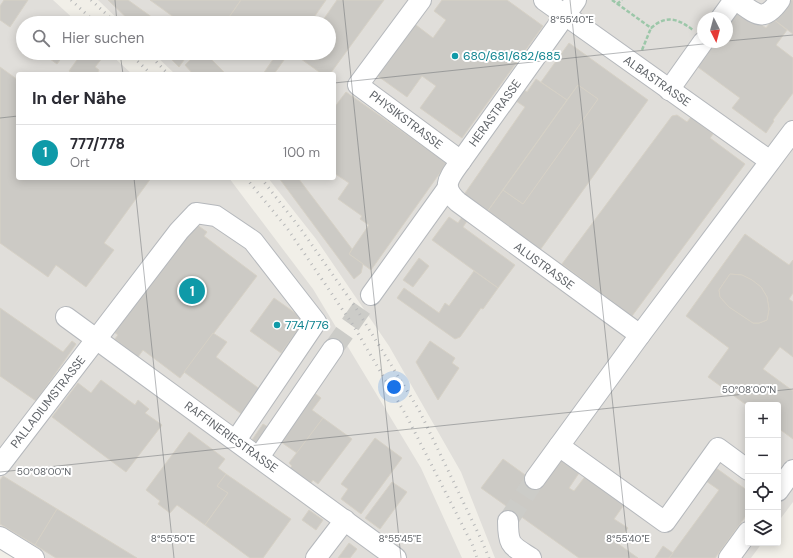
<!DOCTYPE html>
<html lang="de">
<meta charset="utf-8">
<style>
body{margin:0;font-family:"DM Sans",sans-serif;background:#f2f2f3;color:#2b2b33}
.controls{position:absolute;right:12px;bottom:12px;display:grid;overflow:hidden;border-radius:4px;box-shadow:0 2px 10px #0003}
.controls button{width:36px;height:36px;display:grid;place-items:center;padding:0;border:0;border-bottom:1px solid #e1e1e2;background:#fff;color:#2b2b33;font:20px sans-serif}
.compass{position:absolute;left:697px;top:12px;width:36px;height:36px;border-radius:50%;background:#fff;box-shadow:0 2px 10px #0003;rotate:174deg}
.you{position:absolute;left:394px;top:387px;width:14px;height:14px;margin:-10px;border:3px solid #fff;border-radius:50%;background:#1a73e8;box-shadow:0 0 0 6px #1a73e833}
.badge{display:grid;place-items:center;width:26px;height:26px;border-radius:50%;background:#0b8043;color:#fff;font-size:13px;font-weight:700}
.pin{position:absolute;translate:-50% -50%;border:2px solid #fff;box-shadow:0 1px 4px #0006}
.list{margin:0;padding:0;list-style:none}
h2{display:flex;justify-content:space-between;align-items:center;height:52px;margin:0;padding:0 16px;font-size:17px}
h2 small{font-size:13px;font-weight:400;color:#7c7c81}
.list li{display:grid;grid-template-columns:26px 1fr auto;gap:12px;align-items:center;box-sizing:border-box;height:56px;padding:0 16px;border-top:1px solid #e1e1e2}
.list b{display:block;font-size:15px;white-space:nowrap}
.list p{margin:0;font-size:13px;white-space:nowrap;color:#7c7c81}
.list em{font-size:13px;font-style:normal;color:#7c7c81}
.icon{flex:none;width:22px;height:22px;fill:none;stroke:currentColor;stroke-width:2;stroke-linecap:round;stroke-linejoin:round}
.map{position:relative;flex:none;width:793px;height:558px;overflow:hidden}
.search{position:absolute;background:#fff;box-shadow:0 2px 10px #0003;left:16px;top:16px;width:320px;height:44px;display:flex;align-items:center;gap:10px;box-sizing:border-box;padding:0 14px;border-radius:22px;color:#7c7c81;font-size:15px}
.panel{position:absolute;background:#fff;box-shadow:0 2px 10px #0003;left:16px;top:72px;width:320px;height:108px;border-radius:4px}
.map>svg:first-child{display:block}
.industrial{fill:#e0deda;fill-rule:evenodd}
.building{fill:#cccac5;stroke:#d6d1c6;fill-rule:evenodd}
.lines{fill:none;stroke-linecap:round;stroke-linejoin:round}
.minor-tunnel{stroke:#ccccc8;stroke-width:20;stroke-dasharray:20 10;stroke-linecap:butt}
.minor-casing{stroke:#b5b8bc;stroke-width:22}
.path{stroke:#9cc7a9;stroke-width:2.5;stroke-dasharray:4 2;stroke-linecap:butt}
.minor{stroke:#fff;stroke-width:20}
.rail{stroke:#b6b7b8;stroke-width:3;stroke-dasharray:1 5;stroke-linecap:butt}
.ticks{fill:none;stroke:#5f6368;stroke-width:1;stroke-opacity:0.45}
.culture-dot{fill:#0f9aa8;stroke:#fff;stroke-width:1.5}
.labels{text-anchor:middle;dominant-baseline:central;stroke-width:4;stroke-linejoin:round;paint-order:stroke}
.culture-label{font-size:12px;fill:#0d838f;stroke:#fff;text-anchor:start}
.street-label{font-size:12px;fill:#5f6368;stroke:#fff}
.ticks-label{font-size:10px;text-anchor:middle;fill:#5f6368;stroke:#fff;stroke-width:4;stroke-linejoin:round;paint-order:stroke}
</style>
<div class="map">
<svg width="793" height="558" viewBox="0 0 793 558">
<rect width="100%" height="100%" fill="#f1efe8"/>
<g class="industrial">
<path d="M0,0H53L78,23H23V53H109L132,74H18V178H229L313,289L421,468L462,558H25L0,543Z"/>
<path d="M98,0H793V502L778,522V405H748V543H762L751,558H495L461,472L389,346L316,239L268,178H334V74H175L153,53H329V23H122ZM703,18H727V42H703Z"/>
</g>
<g class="building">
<path d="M4,0H28L10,27L0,20V6Z"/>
<path d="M108,0H128L160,23H132Z"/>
<path d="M150,0H241L225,23H211L209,22L208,23H182Z"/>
<path d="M241,0H326L310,23H225Z"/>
<path d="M337,0H384L330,74H322L297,56L299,53H329V23H321Z"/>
<path d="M442,0H507L543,26L462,138L420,108L436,86L422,76L407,97L375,74L412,22L433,38L446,20L434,11Z"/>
<path d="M786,0H793V34L773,19Z"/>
<path d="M734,5L766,28L773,19L787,30L776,45L793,58V93L773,120L774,121L766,133L732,108L740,98L691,62L706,42H727V18Z"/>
<path d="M569,43L648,100L540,250L487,212L503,190L523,204L598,99L578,85L567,100L541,82Z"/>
<path d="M42,53H65L57,64Z"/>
<path d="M82,53H97L103,57L95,67L99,70L97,74H74L69,71Z"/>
<path d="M165,53H189L179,67Z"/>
<path d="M197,53H205L226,74H193L185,65Z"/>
<path d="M267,53H289L274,74H263L274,58Z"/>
<path d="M0,67L18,80V178H151L104,243L114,250L86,287L56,265L48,277L0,243Z"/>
<path d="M536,79L567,100L487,212L463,196L525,107L513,99L521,88L527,92Z"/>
<path d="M578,85L598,99L523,204L503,190Z"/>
<path d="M346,92L447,163L371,270L349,254L369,225L360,219L362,216L338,199L349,183L334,173V108Z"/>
<path d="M677,115L687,122L691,117L713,134L710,138L745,164L632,316L562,264L669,120L672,116Z"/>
<path d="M279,178H298L352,249L349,254L363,264L361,273L354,279Z"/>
<path d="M449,217L458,223L462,217L467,221L463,227L515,265L498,288L432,240Z"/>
<path d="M193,222L207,232L204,236L257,276L180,378L143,350L138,357L115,339L118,335L110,329Z"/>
<path d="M745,234L789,265L793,260V293L789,299L793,302V357L780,347L763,369L793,391V439L778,428V405H748V406L708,377L729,348L686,316ZM730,274L742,275L752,280L761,287L767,297L769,309L767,320L759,323H753L729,307L720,297L719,290Z"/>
<path d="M419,258L429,266L413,287L403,280Z"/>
<path d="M474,271L498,288L483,309L481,308L460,337L455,339L397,298L404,288L439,313L445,303L449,306Z"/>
<path d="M730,274L742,275L752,280L761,287L767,297L769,309L767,320L759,323H753L729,307L720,297L719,290Z"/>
<path d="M274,298L305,320L281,353L250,331Z"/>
<path d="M0,308L63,352L72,341L76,344L36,401L0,376Z"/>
<path d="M213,333L227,342L216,357L261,390L243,415L184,372Z"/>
<path d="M430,341L455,358L452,363L459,368L438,400L416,362Z"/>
<path d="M101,380L135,405L138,400L149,409L145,413L162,425L126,472L52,417L78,383L91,393Z"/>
<path d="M313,392L321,398L312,410L323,418L297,453L278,440Z"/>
<path d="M323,418L352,439L318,484L313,480L310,484L289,469L292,466L289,463Z"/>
<path d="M263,424L271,429L260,446L252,440Z"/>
<path d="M189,432L225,459L218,468L226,474L217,486L228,493L205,525L177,505L170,513L158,504L160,501L146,490Z"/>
<path d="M375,438L402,458L361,514L341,499L348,489L341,484Z"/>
<path d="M559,458L579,473L569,488L574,491L587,474L626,502L614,519L628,528L617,543L638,558H579L481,488L503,459L539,485Z"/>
<path d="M716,468L748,491V513L715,558H669L719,490L706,481Z"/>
<path d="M226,474L291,519L263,558H250L205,525L228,493L217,486Z"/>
<path d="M3,476L57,509L35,545L0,524V480Z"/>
<path d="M392,482L407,492L380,529L365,518Z"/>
<path d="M57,509L137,558H56L35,545Z"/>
<path d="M309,510L323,520L316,530L302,520Z"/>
<path d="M349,543L357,549L350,558H338Z"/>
<path d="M663,546L673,553L669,558H655Z"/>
</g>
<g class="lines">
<g class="minor-tunnel">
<path d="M333,349L371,295"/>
<path d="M508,521L535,479"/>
</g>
<g class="minor-casing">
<g id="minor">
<path d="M421,0L358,85L461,161"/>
<path d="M544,0L770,161"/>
<path d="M576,0L461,161C449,178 440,186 458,202L640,335"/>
<path d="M736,0C756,14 763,24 780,0"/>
<path d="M721,18L734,0"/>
<path d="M669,90L703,42"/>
<path d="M371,295L447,189"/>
<path d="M66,317L396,558"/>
<path d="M259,457L333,349"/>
<path d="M0,465L179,231L196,213L216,216L253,241L316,322L236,440"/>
<path d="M748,470L718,448L665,522L559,446L640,335L793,131"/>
<path d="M535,479L559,446"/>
<path d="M778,491L793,470"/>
<path d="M508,521C508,546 511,545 531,558"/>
<path d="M0,537L34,558"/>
<path d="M316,558L345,520"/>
<path d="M729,558L748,532"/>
</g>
</g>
<g class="path">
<path d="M612,0L651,28C666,15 677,18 693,30"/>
<path d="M617,4L622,0"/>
<path d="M642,50L651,28"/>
</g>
<use href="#minor" class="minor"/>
<g class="rail">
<path d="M71,0L96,23"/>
<path d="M91,0L116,23"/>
<path d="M129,53L151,74"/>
<path d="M148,53L168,74"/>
<path d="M246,178L287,228L353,325L406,415L472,544L477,558"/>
<path d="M261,178L300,228L354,305L419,410L481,539L489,558"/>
</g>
</g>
<path class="ticks" d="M115,0L117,23M343,0L401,558M570,0L629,558M727,41L793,35M120,53L123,74M334,83L722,42M0,118L18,116M134,178L174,558M0,472L793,389"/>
<g class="culture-dot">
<circle cx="455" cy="56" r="4"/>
<circle cx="277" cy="325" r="4"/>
</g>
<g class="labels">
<g class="culture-label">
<text x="463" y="56">680/681/682/685</text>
<text x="285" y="325">774/776</text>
</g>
<g class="street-label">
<text transform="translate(657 81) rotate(35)">ALBASTRASSE</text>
<text transform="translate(495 113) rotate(-54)">HERASTRASSE</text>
<text transform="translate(406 120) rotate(37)">PHYSIKSTRASSE</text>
<text transform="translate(544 266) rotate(36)">ALUSTRASSE</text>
<text transform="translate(48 402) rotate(-52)">PALLADIUMSTRASSE</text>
<text transform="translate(231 437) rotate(36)">RAFFINERIESTRASSE</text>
</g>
</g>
<g class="ticks-label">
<text x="572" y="23">8°55'40"E</text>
<text x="749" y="393">50°08'00"N</text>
<text x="44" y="475">50°08'00"N</text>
<text x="173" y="542">8°55'50"E</text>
<text x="400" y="542">8°55'45"E</text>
<text x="628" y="542">8°55'40"E</text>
</g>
</svg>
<div class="controls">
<button>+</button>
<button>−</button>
<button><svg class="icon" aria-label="locate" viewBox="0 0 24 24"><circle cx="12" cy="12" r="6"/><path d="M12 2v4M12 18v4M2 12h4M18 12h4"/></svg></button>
<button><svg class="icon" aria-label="layers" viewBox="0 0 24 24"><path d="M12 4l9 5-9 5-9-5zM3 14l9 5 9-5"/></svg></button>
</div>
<svg class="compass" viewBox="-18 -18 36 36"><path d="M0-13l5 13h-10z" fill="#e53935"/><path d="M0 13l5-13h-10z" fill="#7c7c81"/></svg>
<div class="you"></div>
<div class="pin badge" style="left:192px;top:291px;background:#0f9aa8">1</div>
<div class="search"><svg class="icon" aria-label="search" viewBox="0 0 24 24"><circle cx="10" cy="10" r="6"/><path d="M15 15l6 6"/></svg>Hier suchen</div>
<section class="panel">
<h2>In der Nähe<small></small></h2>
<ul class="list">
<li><span class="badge" style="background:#0f9aa8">1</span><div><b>777/778</b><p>Ort</p></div><em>100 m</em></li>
</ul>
</section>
</div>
